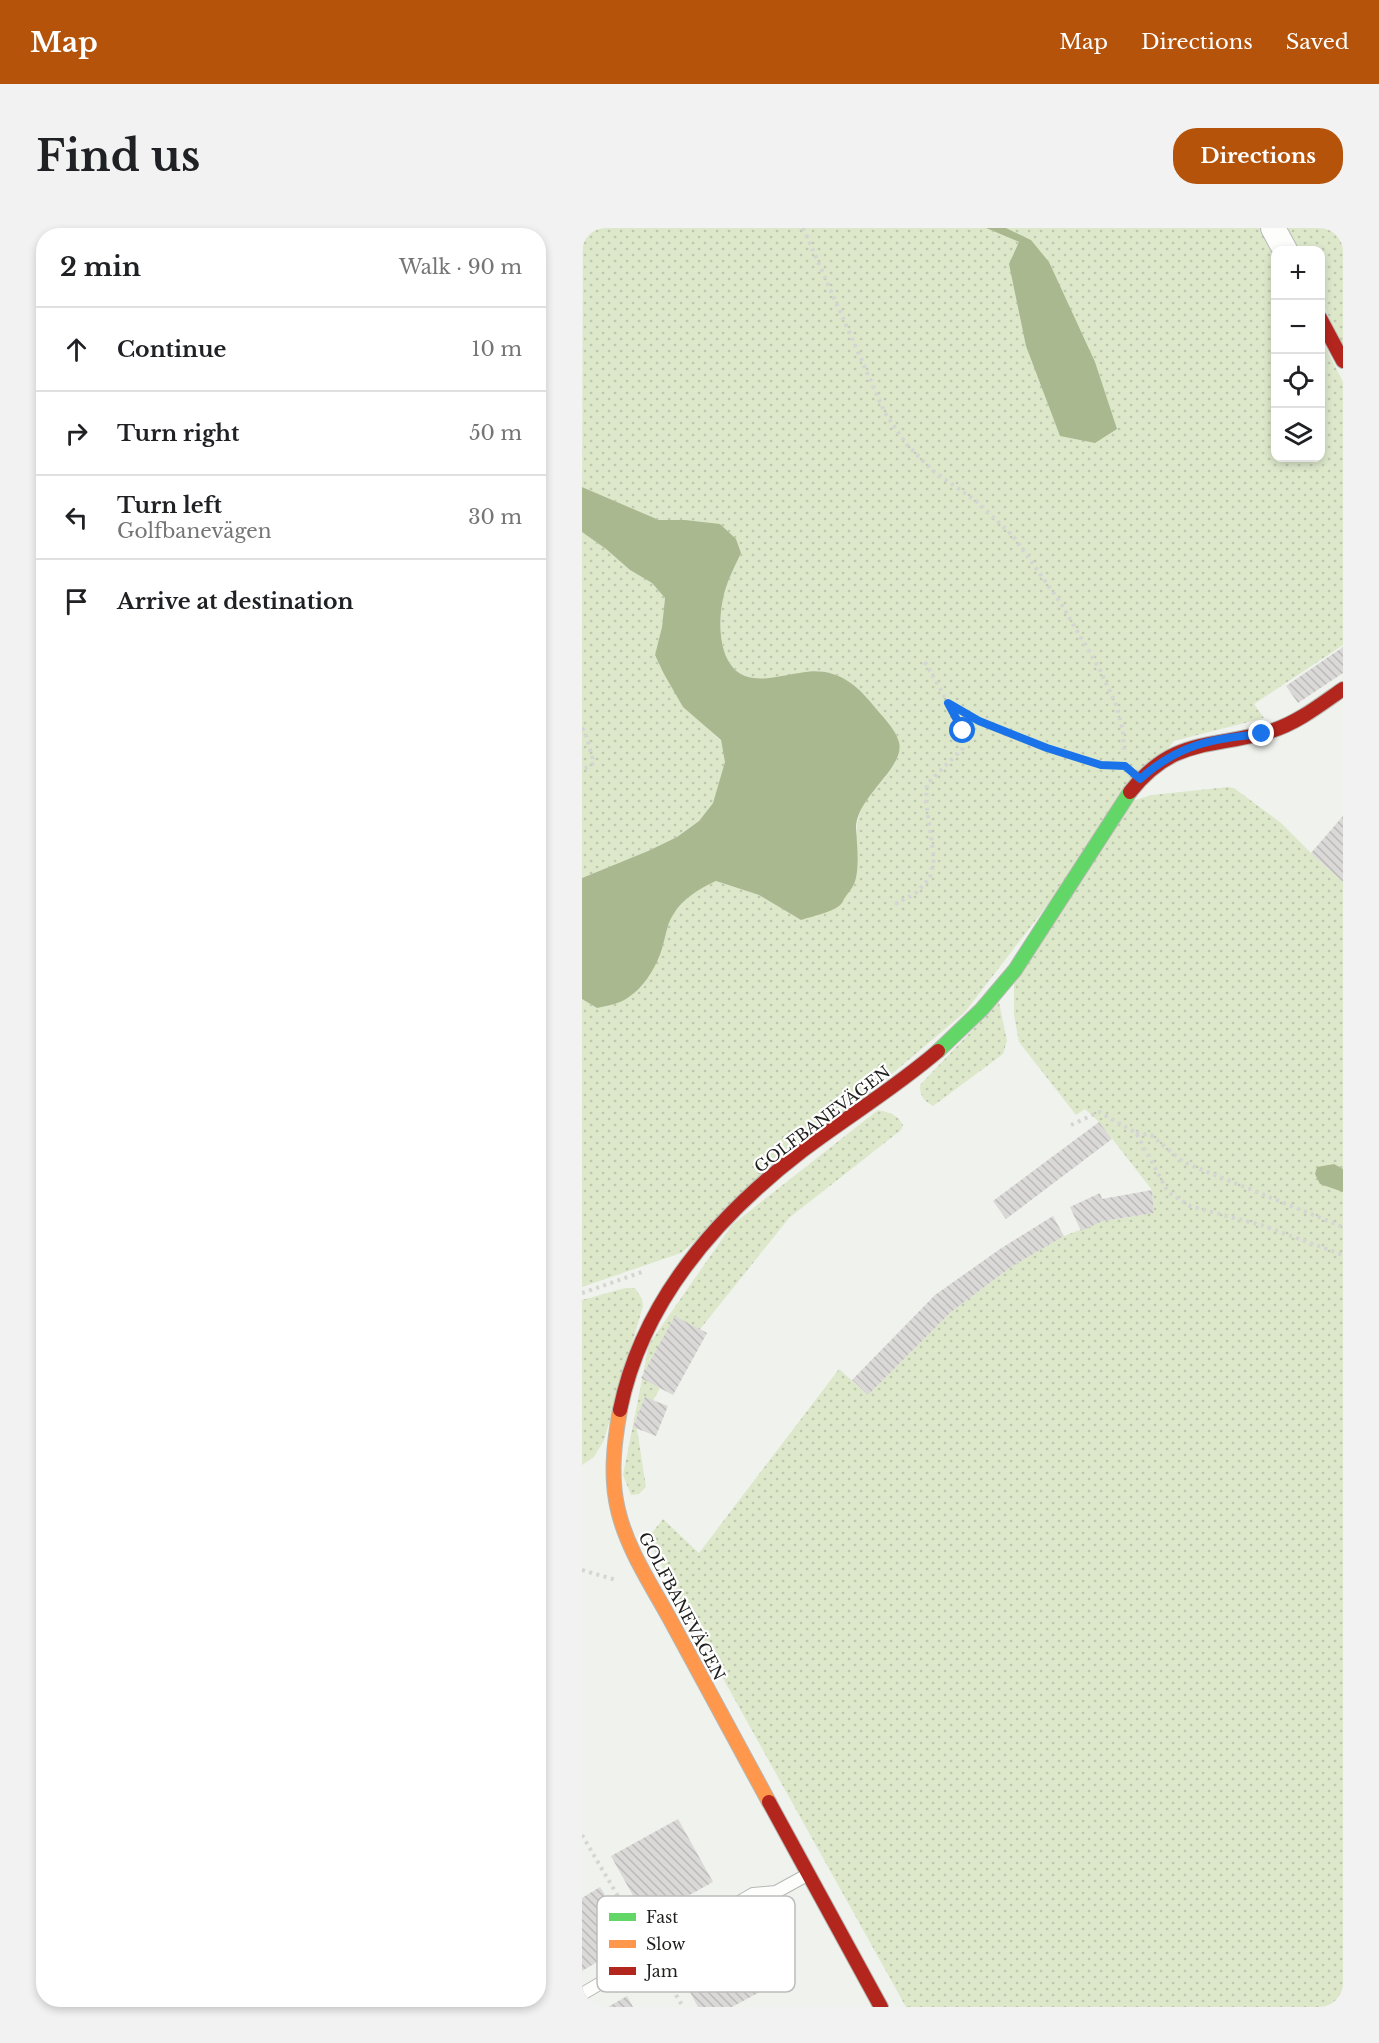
<!DOCTYPE html>
<meta charset="utf-8">
<style>
body{margin:0;font-family:"Libre Baskerville",serif;background:#f2f2f2;color:#202124}
.controls{position:absolute;right:18px;top:18px;display:grid;overflow:hidden;border-radius:12px;box-shadow:0 3px 9px #0003}
.controls button{width:54px;height:54px;display:grid;place-items:center;padding:0;border:0;border-bottom:2px solid #e0e0e0;background:#fff;color:#202124;font:30px sans-serif}
.stop{position:absolute;width:18px;height:18px;margin:-14px;border:4px solid #1a73e8;border-radius:50%;background:#fff}
.stop.end{background:#1a73e8;border-color:#fff;box-shadow:0 2px 6px #0008}
.list{margin:0;padding:0;list-style:none}
h2{display:flex;justify-content:space-between;align-items:center;height:78px;margin:0;padding:0 24px;font-size:26px}
h2 small{font-size:20px;font-weight:400;color:#757577}
.list li{display:grid;grid-template-columns:39px 1fr auto;gap:18px;align-items:center;box-sizing:border-box;height:84px;padding:0 24px;border-top:2px solid #e0e0e0}
.list b{display:block;font-size:22px;white-space:nowrap}
.list p{margin:0;font-size:20px;white-space:nowrap;color:#757577}
.list em{font-size:20px;font-style:normal;color:#757577}
.icon{flex:none;width:33px;height:33px;fill:none;stroke:currentColor;stroke-width:2;stroke-linecap:round;stroke-linejoin:round}
.map{position:relative;flex:none;width:761px;height:1779px;overflow:hidden;border-radius:24px}
header{display:flex;align-items:center;gap:36px;box-sizing:border-box;height:84px;padding:0 30px;background:#b45309;color:#fff}
header strong{font-size:28px}
nav{display:flex;gap:33px;margin-inline-start:auto;font-size:21px}
.intro{display:flex;align-items:center;justify-content:space-between;box-sizing:border-box;height:144px;padding:0 36px}
h1{margin:0;font-size:42px}
.button{padding:15px 27px;border-radius:24px;background:#b45309;color:#fff;font-size:21px;font-weight:700}
main{display:flex;gap:36px;padding:0 36px}
aside{flex:1;background:#fff;border-radius:24px;box-shadow:0 3px 9px #0003}
.map>svg:first-child{display:block}
.grass{fill:url(#grass-dots)}
.water{fill:#aab88f}
.building{fill:url(#building-back-hatch)}
.lines{fill:none;stroke-linecap:round;stroke-linejoin:round}
.lane-casing{stroke:#b6b8b4;stroke-width:14}
.street-casing{stroke:#b6b8b4;stroke-width:26}
.fast-casing{stroke:#b6b8b4;stroke-width:16}
.slow-casing{stroke:#b6b8b4;stroke-width:16}
.jam-casing{stroke:#b6b8b4;stroke-width:16}
.path{stroke:#d5d5d4;stroke-width:4;stroke-dasharray:3 4.5;stroke-linecap:butt}
.lane{stroke:#fdfdfc;stroke-width:12}
.street{stroke:#fdfdfc;stroke-width:24}
.fast{stroke:#63d668;stroke-width:14}
.slow{stroke:#ff974d;stroke-width:14}
.jam{stroke:#b3261e;stroke-width:14}
.route{stroke:#1a73e8;stroke-width:8}
.labels{text-anchor:middle;dominant-baseline:central;stroke-width:4.5;stroke-linejoin:round;paint-order:stroke}
.street-label{font-size:16px;fill:#1f201d;stroke:#fff}
.key{fill:#fff;stroke:#bcbcbb;stroke-width:1.5}
.key-label{font-size:16px;fill:#1f201d}
</style>
<header>
<strong>Map</strong>
<nav><a>Map</a><a>Directions</a><a>Saved</a></nav>
</header>
<div class="intro"><h1>Find us</h1><a class="button">Directions</a></div>
<main>
<aside>
<h2>2 min<small>Walk · 90 m</small></h2>
<ul class="list">
<li><svg class="icon" aria-label="ahead" viewBox="0 0 24 24"><path d="M12 20V5M6 11l6-6 6 6"/></svg><div><b>Continue</b></div><em>10 m</em></li>
<li><svg class="icon" aria-label="right" viewBox="0 0 24 24"><path d="M7 20v-9h11M14 6l5 5-5 5"/></svg><div><b>Turn right</b></div><em>50 m</em></li>
<li><svg class="icon" aria-label="left" viewBox="0 0 24 24"><path d="M17 20v-9H6M10 6l-5 5 5 5"/></svg><div><b>Turn left</b><p>Golfbanevägen</p></div><em>30 m</em></li>
<li><svg class="icon" aria-label="arrive" viewBox="0 0 24 24"><path d="M6 21V4h12l-3 4 3 4H6"/></svg><div><b>Arrive at destination</b></div></li>
</ul>
</aside>
<div class="map">
<svg width="761" height="1779" viewBox="0 0 761 1779">
<defs>
<pattern id="grass-dots" width="8" height="8" patternUnits="userSpaceOnUse" patternTransform="scale(1.5)"><rect width="8" height="8" fill="#dde8cb"/><path d="M2 2h.1M6 6h.1" fill="none" stroke="#bdc7ae" stroke-width="1.8" stroke-linecap="round"/></pattern>
<pattern id="building-back-hatch" width="6" height="6" patternUnits="userSpaceOnUse" patternTransform="scale(1.5)"><rect width="6" height="6" fill="#dad9d7"/><path d="M-1 5l2 2M0 0l6 6M5-1l2 2" fill="none" stroke="#bbbab8"/></pattern>
</defs>
<rect width="100%" height="100%" fill="#f0f2ed"/>
<g class="grass">
<path d="M1,0H404L437,14L449,12L424,0H682L694,22V230H738L739,110L761,154V417L672,476L682,490L592,513L383,784L99,1025L0,1059V771L15,780L80,720L85,699L91,686L111,664L134,653L177,667L219,692L272,655C275,631 270,595 282,575C292,559 323,534 317,514C313,499 300,488 291,477C271,452 250,438 217,445C202,448 187,452 172,450C137,446 135,398 141,371C144,355 152,340 159,325L121,294L77,292L0,259Z"/>
<path d="M700,0H761V117L739,73L738,22H712Z"/>
<path d="M0,304L24,321L48,342L70,355L83,370L80,399L73,428L125,500L139,513L144,534L131,575L117,593L95,609L66,623L0,650Z"/>
<path d="M646,559L652,560L699,595L729,625L761,654V1779H324L94,1366L66,1310L81,1291L117,1325L257,1141L286,1167L369,1084L429,1039L482,1008L521,993L572,985L570,962L517,894L503,881L494,887L437,814L432,787V756L550,573L570,567Z"/>
<path d="M417,774L425,813L421,826L351,878C341,872 338,868 338,857Z"/>
<path d="M296,882C308,885 315,886 321,897L319,902L207,990L95,1130L55,1201L64,1259L57,1266L49,1267L41,1247L67,1116L150,997Z"/>
<path d="M43,1060H53L60,1071L61,1078L22,1212L12,1229L0,1237V1072Z"/>
</g>
<g class="water">
<path d="M404,0H424L449,12L467,34L513,134L535,201L513,215L478,208L444,118L427,36L437,14Z"/>
<path d="M0,259L77,292H103L138,296L154,311L159,325C152,340 144,355 141,371C135,398 137,447 172,450C187,452 202,447 217,445C250,438 271,452 291,477C300,488 313,500 317,514C324,540 273,569 274,601C275,616 278,642 272,656C270,661 265,666 262,671C261,673 260,676 257,678C250,684 228,689 219,692L177,667L134,653C117,661 101,670 91,687C85,696 84,707 81,717C75,740 59,765 38,774C31,777 22,778 15,780L0,771V650L66,623L95,609L117,593L131,575L143,534L139,512L101,479L82,446L73,427L80,399L83,370L70,355L48,342L24,321L0,304Z"/>
<path d="M752,936L761,941V964L738,956L733,946L735,939Z"/>
</g>
<g class="building">
<path d="M761,419V445L716,475L704,458Z"/>
<path d="M761,588V654L729,625Z"/>
<path d="M517,894L530,911L424,991L411,973Z"/>
<path d="M570,962L572,985L521,993L499,1003L488,979L518,965L520,971Z"/>
<path d="M471,988L482,1008L429,1039L369,1084L286,1167L270,1152L353,1067L418,1021Z"/>
<path d="M93,1088L125,1105L91,1167L59,1150Z"/>
<path d="M63,1169L86,1178L74,1208L51,1199Z"/>
<path d="M96,1591L131,1654L64,1691L29,1628Z"/>
<path d="M18,1659L51,1713L0,1743V1670Z"/>
<path d="M158,1706L187,1759L150,1779H116L95,1740Z"/>
<path d="M45,1768L51,1779H26Z"/>
</g>
<g class="lines">
<g class="lane-casing">
<path id="lane" d="M0,1766L171,1666L194,1664L225,1647"/>
</g>
<g class="street-casing">
<path id="street" d="M691,0L703,22"/>
</g>
<g class="fast-casing">
<path id="fast" d="M356,823L400,781L433,742L548,564"/>
</g>
<g class="slow-casing">
<path id="slow" d="M38,1182C32,1215 28,1249 36,1282C45,1321 70,1358 89,1393C122,1454 155,1514 187,1574"/>
</g>
<g class="jam-casing">
<g id="jam">
<path d="M738,90L761,133"/>
<path d="M548,564C592,508 630,521 689,503C715,495 738,477 761,461"/>
<path d="M38,1182C60,1073 134,989 220,923C265,889 313,860 356,823"/>
<path d="M187,1574L299,1779"/>
</g>
</g>
<g class="path">
<path d="M221,0L303,185L325,217L351,243L393,272L431,308L478,374L518,442L535,479L541,503L542,525"/>
<path d="M343,434L366,475L397,493L465,520L519,537L532,538"/>
<path d="M0,500L3,504L12,535L0,542"/>
<path d="M313,676L333,666L348,650L352,630L344,574L345,556L381,520V503L367,477"/>
<path d="M489,897L517,884L554,905L586,964L608,978L679,997L761,1027"/>
<path d="M554,905L569,907L601,934L761,999"/>
<path d="M0,1065L63,1043"/>
<path d="M0,1342L34,1352"/>
<path d="M0,1607L60,1709"/>
<path d="M79,1741L101,1779"/>
</g>
<use href="#lane" class="lane"/>
<use href="#street" class="street"/>
<use href="#fast" class="fast"/>
<use href="#slow" class="slow"/>
<use href="#jam" class="jam"/>
</g>
<g class="lines">
<path class="route" d="M381,503L366,475L397,493L465,520L519,537L543,538L558,551C596,517 630,510 680,506"/>
</g>
<g class="labels">
<g class="street-label">
<text transform="translate(240 891) rotate(-37)">GOLFBANEVÄGEN</text>
<text transform="translate(100 1378) rotate(62)">GOLFBANEVÄGEN</text>
</g>
</g>
<rect x="15" y="1668" width="198" height="96" rx="9" class="key"/>
<rect x="27" y="1685" width="27" height="8" fill="#63d668"/>
<rect x="27" y="1712" width="27" height="8" fill="#ff974d"/>
<rect x="27" y="1739" width="27" height="8" fill="#b3261e"/>
<g class="key-label">
<text x="64" y="1695">Fast</text>
<text x="64" y="1722">Slow</text>
<text x="64" y="1749">Jam</text>
</g>
</svg>
<div class="controls">
<button>+</button>
<button>−</button>
<button><svg class="icon" aria-label="locate" viewBox="0 0 24 24"><circle cx="12" cy="12" r="6"/><path d="M12 2v4M12 18v4M2 12h4M18 12h4"/></svg></button>
<button><svg class="icon" aria-label="layers" viewBox="0 0 24 24"><path d="M12 4l9 5-9 5-9-5zM3 14l9 5 9-5"/></svg></button>
</div>
<div class="stop" style="left:381px;top:503px"></div>
<div class="stop end" style="left:680px;top:506px"></div>
</div>
</main>
